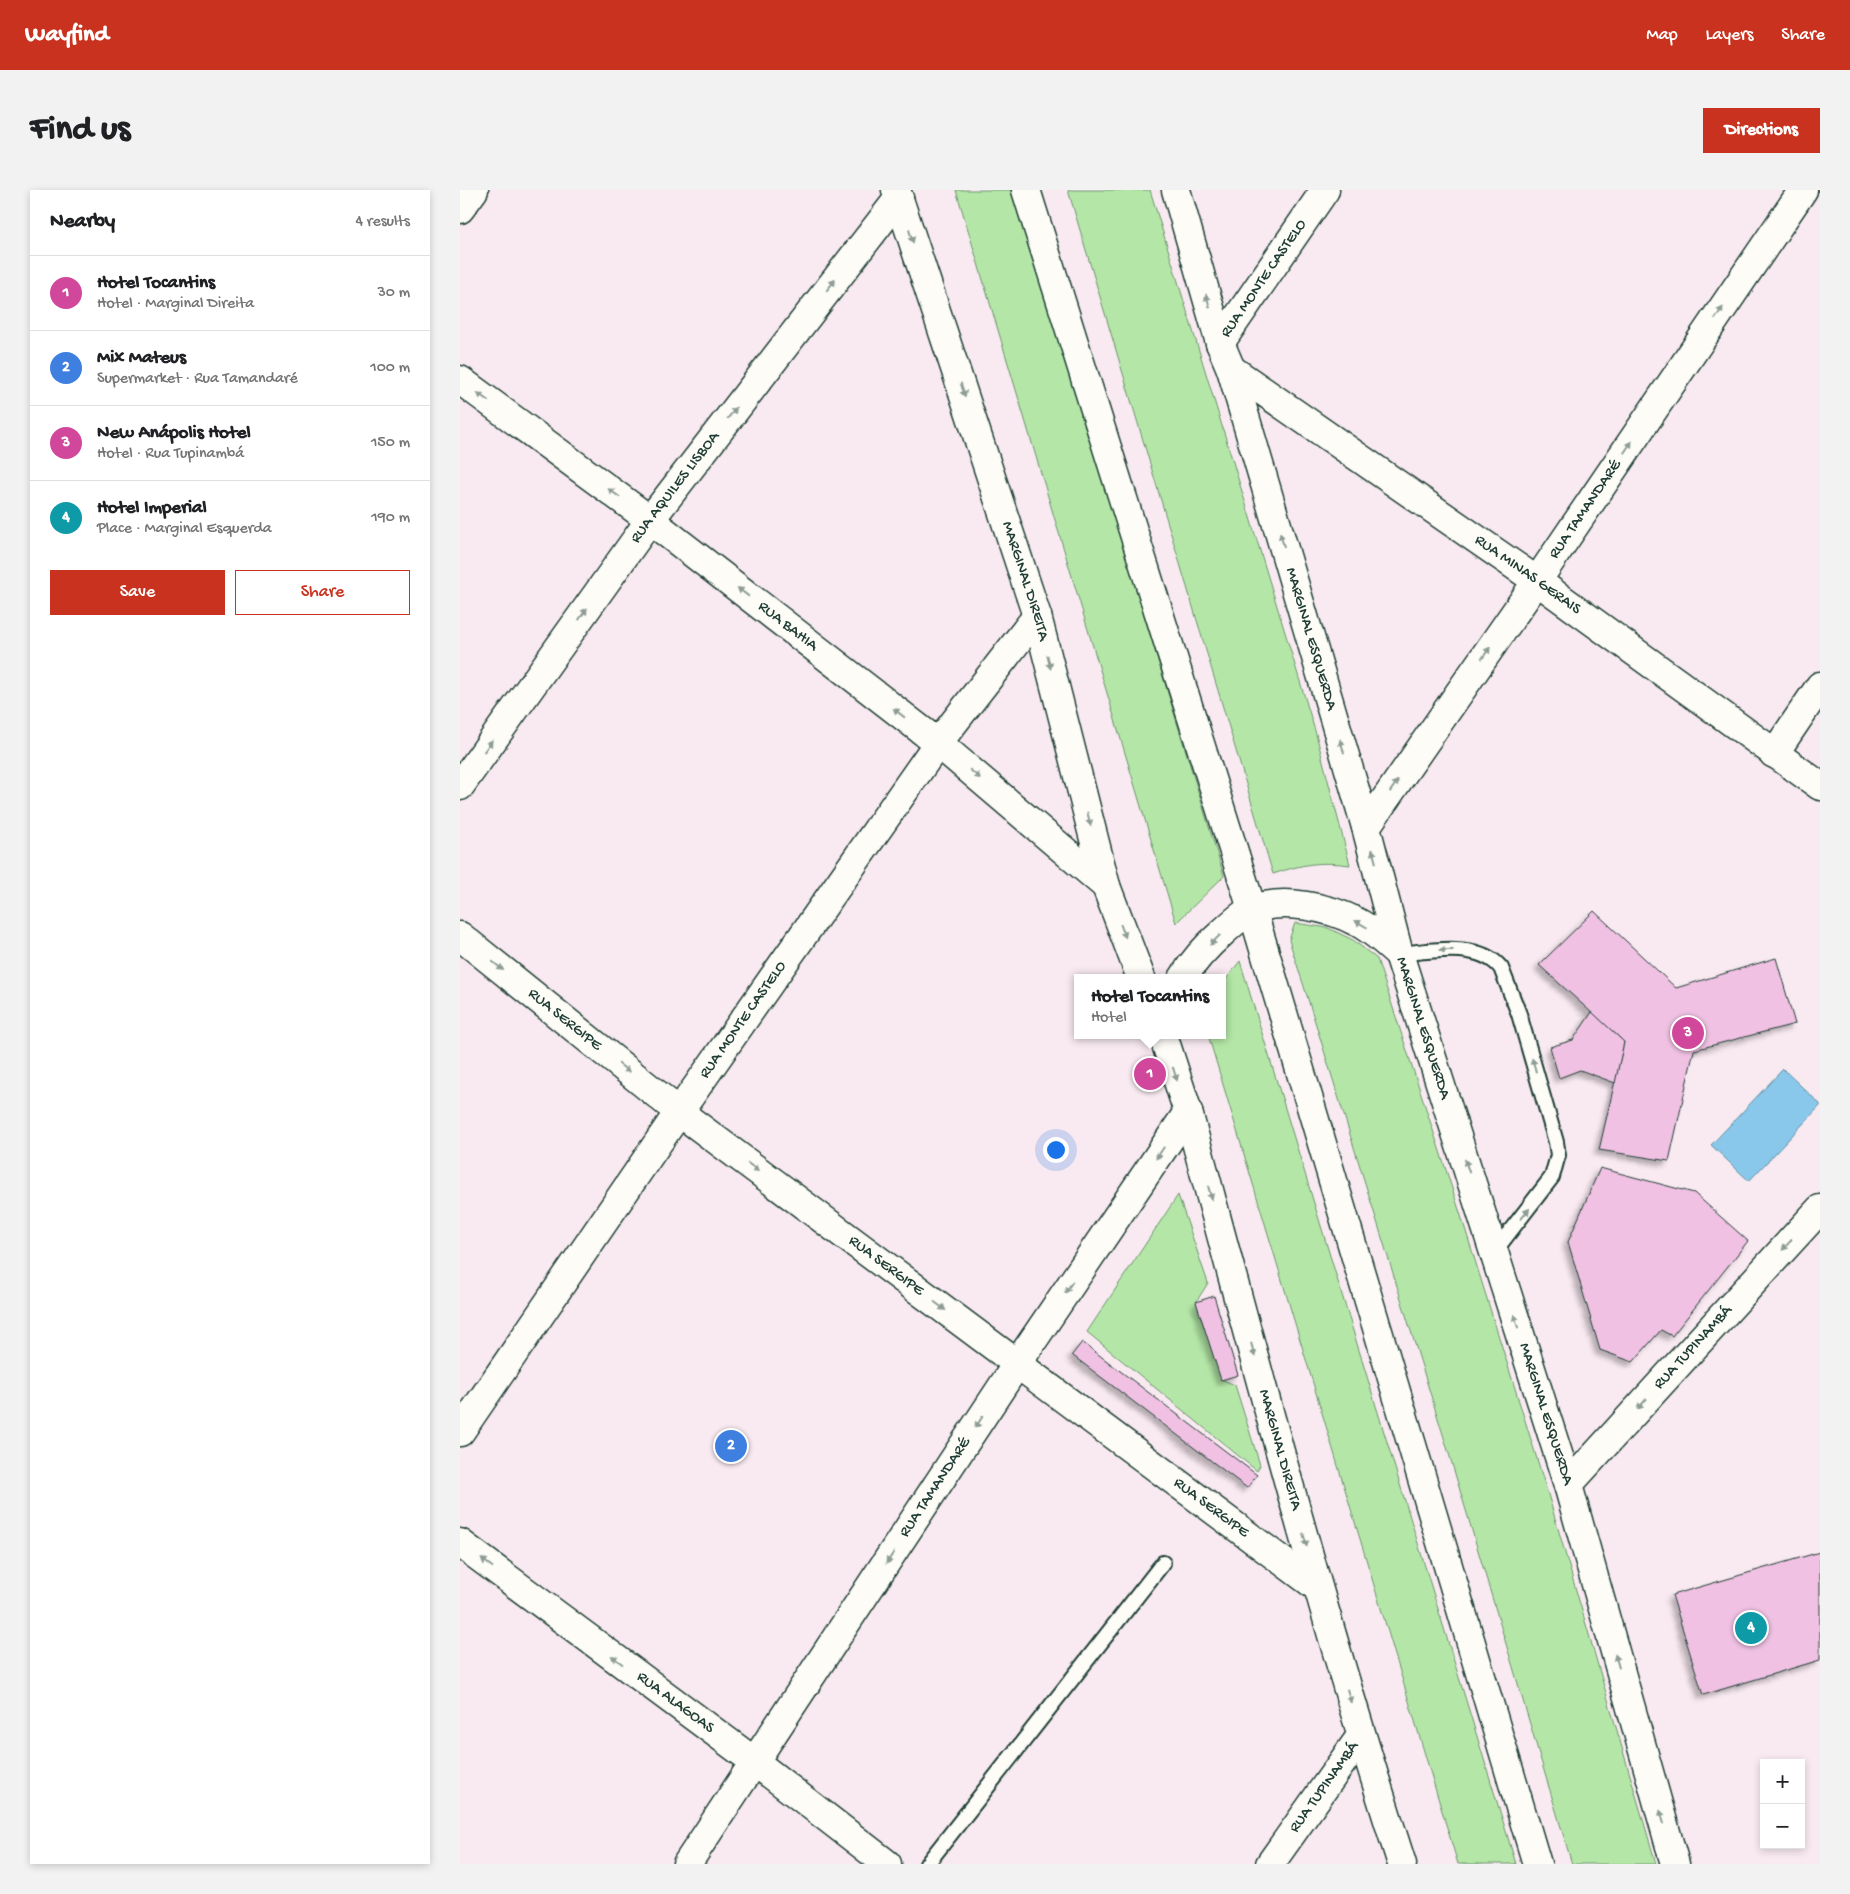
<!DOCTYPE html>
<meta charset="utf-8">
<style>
body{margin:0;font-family:"Gochi Hand",sans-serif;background:#f2f2f2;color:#202124}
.controls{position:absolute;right:15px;bottom:15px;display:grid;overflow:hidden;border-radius:0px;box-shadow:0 2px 8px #0003}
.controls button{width:45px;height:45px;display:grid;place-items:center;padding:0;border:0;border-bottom:1px solid #e0e0e0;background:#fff;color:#202124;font:25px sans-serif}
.you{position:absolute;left:595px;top:959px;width:18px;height:18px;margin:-12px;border:4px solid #fff;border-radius:50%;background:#1a73e8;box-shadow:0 0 0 8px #1a73e833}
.badge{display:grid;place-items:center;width:32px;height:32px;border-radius:50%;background:#c8321e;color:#fff;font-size:16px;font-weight:700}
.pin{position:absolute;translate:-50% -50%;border:2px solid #fff;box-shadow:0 1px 5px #0006}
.popup{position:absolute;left:614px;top:784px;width:152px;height:65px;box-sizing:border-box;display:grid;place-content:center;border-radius:0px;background:#fff;filter:drop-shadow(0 1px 4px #0005);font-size:16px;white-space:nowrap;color:#757577}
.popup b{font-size:19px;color:#202124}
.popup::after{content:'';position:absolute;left:50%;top:100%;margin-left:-10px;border:10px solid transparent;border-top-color:#fff}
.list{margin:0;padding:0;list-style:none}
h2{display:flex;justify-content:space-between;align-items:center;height:65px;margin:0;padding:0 20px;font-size:21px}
h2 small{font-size:16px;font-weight:400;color:#757577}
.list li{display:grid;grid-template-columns:32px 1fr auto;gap:15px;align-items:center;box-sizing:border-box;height:75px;padding:0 20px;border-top:1px solid #e0e0e0}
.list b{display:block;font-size:19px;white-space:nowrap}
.list p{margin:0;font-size:16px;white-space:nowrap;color:#757577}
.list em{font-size:16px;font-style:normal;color:#757577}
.actions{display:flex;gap:10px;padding:15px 20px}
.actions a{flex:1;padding:11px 0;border:1px solid #c8321e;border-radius:0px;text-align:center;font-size:18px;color:#c8321e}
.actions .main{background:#c8321e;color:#fff}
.map{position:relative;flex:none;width:1360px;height:1674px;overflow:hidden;border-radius:0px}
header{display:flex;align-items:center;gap:30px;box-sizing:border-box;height:70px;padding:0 25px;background:#c8321e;color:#fff}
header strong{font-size:24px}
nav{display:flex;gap:28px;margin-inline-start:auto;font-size:18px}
.intro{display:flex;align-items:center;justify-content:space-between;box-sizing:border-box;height:120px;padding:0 30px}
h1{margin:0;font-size:35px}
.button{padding:12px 22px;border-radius:0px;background:#c8321e;color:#fff;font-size:18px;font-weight:700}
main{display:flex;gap:30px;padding:0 30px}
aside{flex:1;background:#fff;border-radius:0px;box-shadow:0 2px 8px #0003}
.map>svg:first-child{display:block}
.green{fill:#b4e7a7;stroke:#6a926e}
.water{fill:#8ac8eb;stroke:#5f90a2}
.building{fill:#f0c1e3;stroke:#1f3d34;filter:url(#shadow)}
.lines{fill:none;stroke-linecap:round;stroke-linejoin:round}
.service-casing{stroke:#1f3d34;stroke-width:18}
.minor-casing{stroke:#1f3d34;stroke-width:31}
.tertiary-casing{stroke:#1f3d34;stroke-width:31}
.primary-casing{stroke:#1f3d34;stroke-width:31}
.trunk-casing{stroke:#1f3d34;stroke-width:31}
.service{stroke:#fdfcf7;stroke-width:14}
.minor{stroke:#fdfcf7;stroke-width:28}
.tertiary{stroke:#fdfcf7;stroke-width:28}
.primary{stroke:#fdfcf7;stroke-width:28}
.trunk{stroke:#fdfcf7;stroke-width:28}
.oneway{fill:#8e9c96}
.labels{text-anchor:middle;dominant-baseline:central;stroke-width:4;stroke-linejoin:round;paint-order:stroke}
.street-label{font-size:16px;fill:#1f3d34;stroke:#fdfcf7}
</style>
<header>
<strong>Wayfind</strong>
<nav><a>Map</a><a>Layers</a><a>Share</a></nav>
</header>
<div class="intro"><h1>Find us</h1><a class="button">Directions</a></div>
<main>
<aside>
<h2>Nearby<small>4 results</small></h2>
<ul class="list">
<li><span class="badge" style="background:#d1479c">1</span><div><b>Hotel Tocantins</b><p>Hotel · Marginal Direita</p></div><em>30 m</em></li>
<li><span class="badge" style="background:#3f7fe0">2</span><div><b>Mix Mateus</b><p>Supermarket · Rua Tamandaré</p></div><em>100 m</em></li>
<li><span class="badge" style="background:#d1479c">3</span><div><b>New Anápolis Hotel</b><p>Hotel · Rua Tupinambá</p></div><em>150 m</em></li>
<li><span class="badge" style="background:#0f9aa8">4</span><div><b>Hotel Imperial</b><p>Place · Marginal Esquerda</p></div><em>190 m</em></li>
</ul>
<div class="actions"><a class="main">Save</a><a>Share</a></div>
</aside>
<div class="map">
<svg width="1360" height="1674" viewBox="0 0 1360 1674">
<defs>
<filter id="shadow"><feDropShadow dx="-4.5" dy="4.5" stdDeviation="2.5" flood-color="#0004"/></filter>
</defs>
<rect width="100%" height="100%" fill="#f9eaf1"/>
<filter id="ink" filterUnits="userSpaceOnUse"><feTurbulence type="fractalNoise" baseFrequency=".02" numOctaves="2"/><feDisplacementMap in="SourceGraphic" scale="10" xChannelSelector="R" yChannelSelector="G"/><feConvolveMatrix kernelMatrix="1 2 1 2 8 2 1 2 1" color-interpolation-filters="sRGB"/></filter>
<g filter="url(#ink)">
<g class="green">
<path d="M496,0H554L764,686L716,733Z"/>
<path d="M608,0H690L856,544L890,675C859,671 843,674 813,684Z"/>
<path d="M835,733L868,738L893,750L917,769L1003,1032L1087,1301L1196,1674H1112L990,1267L848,809L829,750Z"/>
<path d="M780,771L1056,1674H998L749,848V845H762L763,796L767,788Z"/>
<path d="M718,1005L748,1093L736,1112L761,1189L775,1195L800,1275L797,1281L627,1142Z"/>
</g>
<path class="water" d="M1323,879L1360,914V916L1289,991L1251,955Z"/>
<g class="building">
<path d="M1134,721L1216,798L1316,768L1335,834L1234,860L1209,971L1139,960L1164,852L1079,775Z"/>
<path d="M1132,822L1164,852L1155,893L1120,880L1099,888L1090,857L1113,850Z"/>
<path d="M1140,978L1234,1003L1288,1051L1212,1146L1201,1140L1173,1172L1140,1160L1108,1052Z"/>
<path d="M754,1106L778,1185L761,1190L736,1112Z"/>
<path d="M622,1152L797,1285L787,1298L612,1165Z"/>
<path d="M1360,1362V1470L1243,1505L1212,1405Z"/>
</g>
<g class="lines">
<g class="service-casing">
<g id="service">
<path d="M939,764C970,761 1019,751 1041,778L1059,824L1096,952L1098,965L1092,987L1034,1062"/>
<path d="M467,1674L703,1373"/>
</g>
</g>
<g class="minor-casing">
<g id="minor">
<path id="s1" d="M760,153L865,0"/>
<path id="s2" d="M771,179L1077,391L1360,596"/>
<path id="s3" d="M0,190L190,330L478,553L646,696"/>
<path d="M1314,564L1360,496"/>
<path id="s4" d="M0,1242L219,922L478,553L577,426"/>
<path id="s5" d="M0,1353L295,1572L427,1674"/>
<path id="s6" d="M227,1674L557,1174L728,922"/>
<path id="s7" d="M810,1674L901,1546"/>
</g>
</g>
<g class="tertiary-casing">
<g id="tertiary">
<path d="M0,19L14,0"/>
<path id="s8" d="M0,596L190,330L439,8"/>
<path id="s9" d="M906,637L1077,391L1343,0"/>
<path id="s10" d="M0,746L219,922L857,1397"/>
<path id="s11" d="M1108,1295L1360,1019"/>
</g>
</g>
<g class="primary-casing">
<g id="primary">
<path id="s12" d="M436,0L577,426L646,696L681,788"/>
<path id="s13" d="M716,0L760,153L771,179L906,637L939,764L1108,1295L1215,1674"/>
<path d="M723,788C733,771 748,755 763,742C772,734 783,723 794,719C823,708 869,717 897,732C913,740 926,753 939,764"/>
<path id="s14" d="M703,845L728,922C796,1174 862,1426 942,1674"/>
</g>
</g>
<g class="trunk-casing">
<path id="trunk" d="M566,0L792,719L1077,1674"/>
</g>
<use href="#service" class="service"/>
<use href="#minor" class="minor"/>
<use href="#tertiary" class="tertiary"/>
<use href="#primary" class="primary"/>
<use href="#trunk" class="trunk"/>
</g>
<defs><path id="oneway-solid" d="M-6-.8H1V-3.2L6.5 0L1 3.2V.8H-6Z" transform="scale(1.25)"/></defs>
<g class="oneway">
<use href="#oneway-solid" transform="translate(451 46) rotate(72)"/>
<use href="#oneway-solid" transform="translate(371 95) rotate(-52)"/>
<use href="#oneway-solid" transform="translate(748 111) rotate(-106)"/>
<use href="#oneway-solid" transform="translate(1259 123) rotate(-56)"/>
<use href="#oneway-solid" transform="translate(503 200) rotate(72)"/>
<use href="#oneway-solid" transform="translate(23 207) rotate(-144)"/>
<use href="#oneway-solid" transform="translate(272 223) rotate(-52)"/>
<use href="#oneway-solid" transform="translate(1168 257) rotate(-56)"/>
<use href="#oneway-solid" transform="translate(154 303) rotate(-144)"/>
<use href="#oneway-solid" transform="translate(822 350) rotate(-106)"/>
<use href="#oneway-solid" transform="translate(283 402) rotate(-142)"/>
<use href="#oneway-solid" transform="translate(123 424) rotate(-55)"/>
<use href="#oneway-solid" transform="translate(1026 463) rotate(-55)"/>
<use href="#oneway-solid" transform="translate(589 472) rotate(76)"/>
<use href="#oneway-solid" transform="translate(439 523) rotate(-142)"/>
<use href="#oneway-solid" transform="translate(28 556) rotate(-55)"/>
<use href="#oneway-solid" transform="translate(882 556) rotate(-106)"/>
<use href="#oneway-solid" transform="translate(515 584) rotate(40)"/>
<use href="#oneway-solid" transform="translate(934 596) rotate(-55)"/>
<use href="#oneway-solid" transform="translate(629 629) rotate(76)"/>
<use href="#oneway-solid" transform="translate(914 666) rotate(-105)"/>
<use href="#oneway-solid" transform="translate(901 734) rotate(-150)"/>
<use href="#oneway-solid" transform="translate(663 741) rotate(69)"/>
<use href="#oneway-solid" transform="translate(755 750) rotate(135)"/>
<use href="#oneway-solid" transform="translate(986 760) rotate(-180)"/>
<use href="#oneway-solid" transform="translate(38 776) rotate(39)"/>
<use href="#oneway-solid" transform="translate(1074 875) rotate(-106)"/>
<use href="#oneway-solid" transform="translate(164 878) rotate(39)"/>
<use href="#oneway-solid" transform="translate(715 884) rotate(72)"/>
<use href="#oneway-solid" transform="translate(700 963) rotate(124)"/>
<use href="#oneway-solid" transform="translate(1007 976) rotate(-108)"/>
<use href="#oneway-solid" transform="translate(293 977) rotate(37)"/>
<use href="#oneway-solid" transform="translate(750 1003) rotate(75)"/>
<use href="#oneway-solid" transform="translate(1065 1024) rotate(-51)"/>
<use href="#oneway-solid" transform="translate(1327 1055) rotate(132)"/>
<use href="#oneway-solid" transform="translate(609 1097) rotate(124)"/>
<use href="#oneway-solid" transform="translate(480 1116) rotate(37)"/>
<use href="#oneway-solid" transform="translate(1056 1131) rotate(-107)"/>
<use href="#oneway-solid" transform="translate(793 1160) rotate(75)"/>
<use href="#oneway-solid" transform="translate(1182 1214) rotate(132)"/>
<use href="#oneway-solid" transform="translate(519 1232) rotate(123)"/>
<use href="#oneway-solid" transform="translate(845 1350) rotate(75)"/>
<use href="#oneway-solid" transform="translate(430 1368) rotate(123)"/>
<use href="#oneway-solid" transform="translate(27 1373) rotate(-143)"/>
<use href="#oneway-solid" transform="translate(157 1470) rotate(-143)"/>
<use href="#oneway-solid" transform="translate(1157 1471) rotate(-106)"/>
<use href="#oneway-solid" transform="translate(889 1506) rotate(74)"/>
<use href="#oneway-solid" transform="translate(1202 1627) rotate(-106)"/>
</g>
</g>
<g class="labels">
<g class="street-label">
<text stroke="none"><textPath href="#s1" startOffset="78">RUA MONTE CASTELO</textPath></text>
<text stroke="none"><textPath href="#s8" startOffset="368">RUA AQUILES LISBOA</textPath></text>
<text stroke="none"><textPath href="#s9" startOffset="386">RUA TAMANDARÉ</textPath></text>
<text stroke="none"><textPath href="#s2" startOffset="361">RUA MINAS GERAIS</textPath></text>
<text stroke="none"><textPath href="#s12" startOffset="412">MARGINAL DIREITA</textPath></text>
<text stroke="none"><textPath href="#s3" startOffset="410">RUA BAHIA</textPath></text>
<text stroke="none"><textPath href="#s13" startOffset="469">MARGINAL ESQUERDA</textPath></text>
<text stroke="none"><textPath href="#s10" startOffset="134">RUA SERGIPE</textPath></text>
<text stroke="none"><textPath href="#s4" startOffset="500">RUA MONTE CASTELO</textPath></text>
<text stroke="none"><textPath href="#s13" startOffset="874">MARGINAL ESQUERDA</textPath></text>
<text stroke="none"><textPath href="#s10" startOffset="539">RUA SERGIPE</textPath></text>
<text stroke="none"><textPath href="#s11" startOffset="186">RUA TUPINAMBÁ</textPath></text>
<text stroke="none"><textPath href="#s13" startOffset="1279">MARGINAL ESQUERDA</textPath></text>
<text stroke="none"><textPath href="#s14" startOffset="431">MARGINAL DIREITA</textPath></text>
<text stroke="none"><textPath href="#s6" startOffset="451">RUA TAMANDARÉ</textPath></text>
<text stroke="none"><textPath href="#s10" startOffset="944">RUA SERGIPE</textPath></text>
<text stroke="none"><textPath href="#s5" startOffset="268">RUA ALAGOAS</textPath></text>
<text stroke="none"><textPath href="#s7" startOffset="94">RUA TUPINAMBÁ</textPath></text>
</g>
</g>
</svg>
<div class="controls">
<button>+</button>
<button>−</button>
</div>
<div class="you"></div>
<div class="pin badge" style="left:690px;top:884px;background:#d1479c">1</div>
<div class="popup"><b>Hotel Tocantins</b>Hotel</div>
<div class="pin badge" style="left:271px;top:1256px;background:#3f7fe0">2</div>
<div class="pin badge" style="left:1228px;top:843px;background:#d1479c">3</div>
<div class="pin badge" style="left:1291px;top:1438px;background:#0f9aa8">4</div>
</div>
</main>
